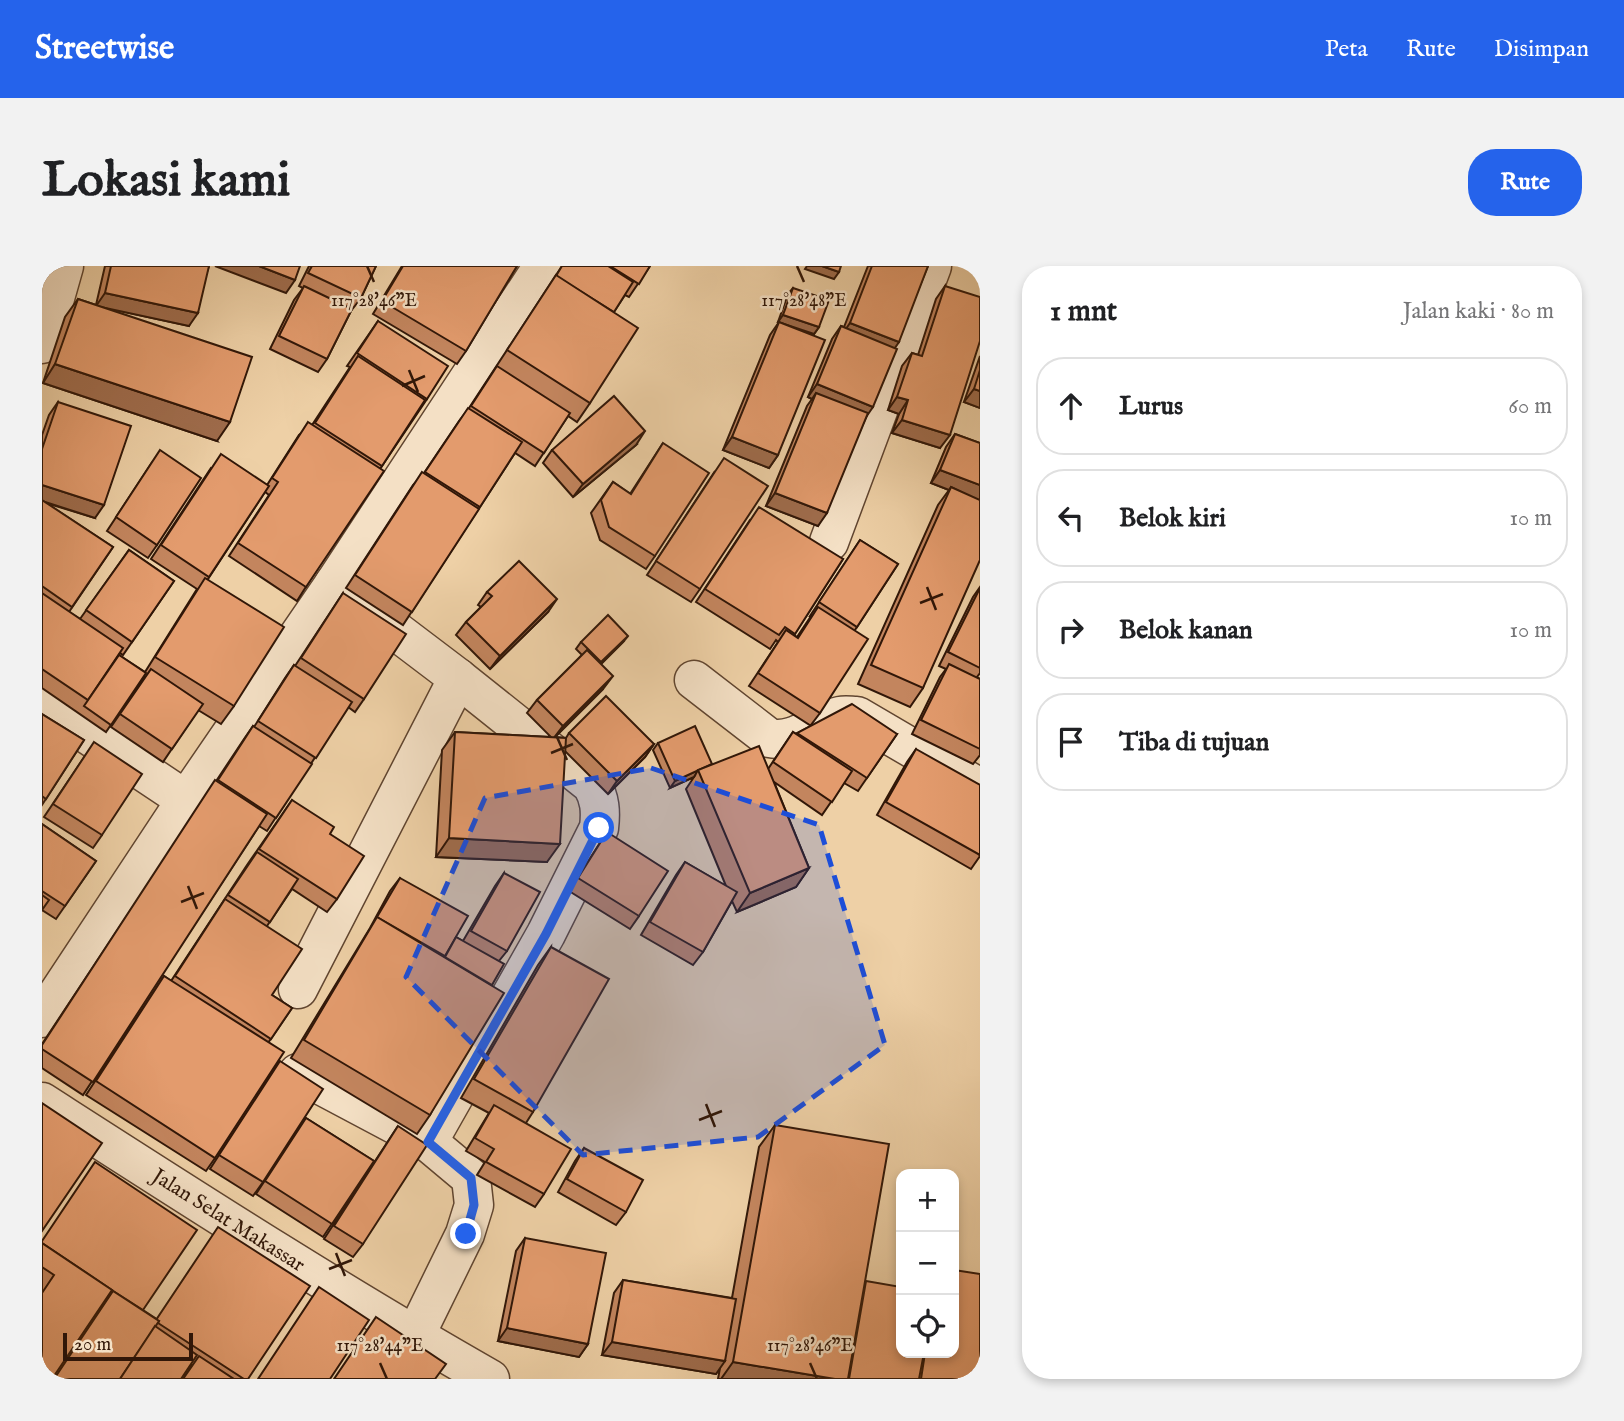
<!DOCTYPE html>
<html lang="id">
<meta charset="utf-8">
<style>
body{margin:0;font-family:"IM FELL English",serif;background:#f2f2f2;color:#202124}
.controls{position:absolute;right:21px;bottom:21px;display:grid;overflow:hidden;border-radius:14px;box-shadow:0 4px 10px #0003}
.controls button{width:63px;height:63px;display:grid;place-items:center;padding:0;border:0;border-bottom:2px solid #e0e0e0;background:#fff;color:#202124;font:35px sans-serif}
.scale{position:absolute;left:21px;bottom:18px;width:130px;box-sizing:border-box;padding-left:7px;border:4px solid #311708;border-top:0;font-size:19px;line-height:24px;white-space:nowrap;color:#311708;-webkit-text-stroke:5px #f4e0c5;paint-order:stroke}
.stop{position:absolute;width:21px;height:21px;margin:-16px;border:5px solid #2563eb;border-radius:50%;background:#fff}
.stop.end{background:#2563eb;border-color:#fff;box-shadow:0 2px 7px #0008}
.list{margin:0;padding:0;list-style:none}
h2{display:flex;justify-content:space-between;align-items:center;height:91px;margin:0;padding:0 28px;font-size:30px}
h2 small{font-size:23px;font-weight:400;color:#757577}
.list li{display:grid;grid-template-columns:46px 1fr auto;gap:21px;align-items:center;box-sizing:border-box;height:98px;margin:0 14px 14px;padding:0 14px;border:2px solid #e0e0e0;border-radius:28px}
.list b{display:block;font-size:26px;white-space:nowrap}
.list em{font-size:23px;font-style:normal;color:#757577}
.icon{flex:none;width:38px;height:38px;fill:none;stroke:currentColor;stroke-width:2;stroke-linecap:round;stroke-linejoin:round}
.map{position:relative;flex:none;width:938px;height:1113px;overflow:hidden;border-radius:28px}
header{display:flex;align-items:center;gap:42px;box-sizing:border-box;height:98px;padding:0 35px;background:#2563eb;color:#fff}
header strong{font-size:33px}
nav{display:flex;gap:38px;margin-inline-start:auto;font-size:24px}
.intro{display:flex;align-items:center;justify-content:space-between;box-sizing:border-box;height:168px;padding:0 42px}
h1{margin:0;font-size:49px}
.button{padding:18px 32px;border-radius:28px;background:#2563eb;color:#fff;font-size:24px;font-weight:700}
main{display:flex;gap:42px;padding:0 42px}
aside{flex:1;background:#fff;border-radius:28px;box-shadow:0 4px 10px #0003}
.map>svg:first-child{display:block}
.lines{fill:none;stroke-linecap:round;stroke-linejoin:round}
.street-casing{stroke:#604530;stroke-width:41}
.street{stroke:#f4e0c5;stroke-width:38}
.wall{fill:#c3855e;stroke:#311708;stroke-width:2}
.shaded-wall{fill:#9f6c4c;stroke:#311708;stroke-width:2}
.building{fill:#e39b6d;stroke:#311708;stroke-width:2}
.route{stroke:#2563eb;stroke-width:9}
.marked{fill:#1d4ed8;fill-opacity:0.2;stroke:#1d4ed8;stroke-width:5;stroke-dasharray:14 9;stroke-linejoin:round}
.ticks{fill:none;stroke:#311708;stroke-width:2.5}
.labels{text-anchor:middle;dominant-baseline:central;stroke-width:5;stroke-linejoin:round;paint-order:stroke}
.street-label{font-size:21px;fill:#311708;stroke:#f4e0c5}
.ticks-label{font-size:18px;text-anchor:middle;fill:#311708;stroke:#f4e0c5;stroke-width:5;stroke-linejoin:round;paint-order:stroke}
</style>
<header>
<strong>Streetwise</strong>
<nav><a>Peta</a><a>Rute</a><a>Disimpan</a></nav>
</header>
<div class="intro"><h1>Lokasi kami</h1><a class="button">Rute</a></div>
<main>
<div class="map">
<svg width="938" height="1113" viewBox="0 0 938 1113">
<rect width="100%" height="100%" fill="#eed0a6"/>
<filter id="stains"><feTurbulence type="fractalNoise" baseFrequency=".00286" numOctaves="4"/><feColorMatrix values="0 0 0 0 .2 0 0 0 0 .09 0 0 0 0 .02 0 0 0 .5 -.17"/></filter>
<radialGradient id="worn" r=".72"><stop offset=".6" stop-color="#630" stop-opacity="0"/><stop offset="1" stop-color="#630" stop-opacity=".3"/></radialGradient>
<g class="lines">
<g class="street-casing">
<g id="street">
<path d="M0,78L22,0"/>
<path d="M787,276L890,0"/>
<path d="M292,318L416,412L550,519C558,533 559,545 557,562L504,668L386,876"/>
<path d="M652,414L727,472C754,478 773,455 798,450C803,449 810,450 815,450L938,522"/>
<path d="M0,438L144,534"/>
<path d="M256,723L416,412"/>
<path d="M0,752L144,534L292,318L501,0"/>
<path d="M256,807L386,876L429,912L432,939L423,968L373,1070"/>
<path d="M0,836C148,931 295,1026 448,1113"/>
</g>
</g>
<use href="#street" class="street"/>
</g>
<g class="wall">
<path d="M63,0H167L147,60L65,42L175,175L1,117L23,51L36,33L54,39Z"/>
<path d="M267,0H334L319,32L309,45L285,93L276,106L228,83L252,34L261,22L257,20Z"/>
<path d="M360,0H475L424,85L415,98L331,48Z"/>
<path d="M520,0H608L587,31L583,29L572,46L548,137L535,156L526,150L493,200L473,187L361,359L304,322L371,219L382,207L417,155L427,142Z"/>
<path d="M826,0H886L825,149L776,260L724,240L765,140L770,133L766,131L790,73L799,60L802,61Z"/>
<path d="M903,20L898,182L850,167L857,148L846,144L860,100L870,87L876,89L894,33Z"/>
<path d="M751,22L777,61L772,68L745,59L736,189L727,202L681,184L728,69L737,56H736L746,28Z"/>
<path d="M336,55L385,133L338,203L255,335L187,290L227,229L223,226L166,313L192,440L179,458L156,444L121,496L69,461L103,411L102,410L64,466L0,422V169L7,149L16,136L53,252L4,237L71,281L27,346L38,353L87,284L132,315L81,389L78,387L77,389L103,406L155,323L109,293L169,202L225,219L257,169L270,159L308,101L305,100Z"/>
<path d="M938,90V142L922,136Z"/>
<path d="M913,168L938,177L881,422L868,441L816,418L896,239L907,224L889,217L904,181Z"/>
<path d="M621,177L613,290L604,303L558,274L549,247L571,216L588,228Z"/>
<path d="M594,179L531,231L501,197L510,184Z"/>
<path d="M109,198L115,279L106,292L65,265Z"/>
<path d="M673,205L658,323L649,336L605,309Z"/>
<path d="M708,254L801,293L752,369L755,371L769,350H768L818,274L856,298L813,364L778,447L769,459L855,468L816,525L802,517L780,549L732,516L767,602L754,621L695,646L690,635L661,686L651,699L599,669L634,609L643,596L684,620L644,523L652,511L628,522L611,484L616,477L669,499L726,503L751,466L754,468L769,460L707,420L736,376L734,374L728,383L654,336Z"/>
<path d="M938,321V407L935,411L938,413V489L931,498L870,468L898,411L904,403L897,400L931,331Z"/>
<path d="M445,326L506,346L448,403L414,369L424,356L439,341L436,339Z"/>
<path d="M301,327L322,433L313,446L306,441L225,565L217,560L41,829L0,802V778L202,473L211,460L212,461L243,412L252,399L253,400Z"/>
<path d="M539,376H581L559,398L561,423L513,471L524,472L527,467L612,478L603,491L566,528L523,485L505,596L394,591L400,484L413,466L509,471L485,447L495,434L540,389L534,383Z"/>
<path d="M0,448L42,474L0,539Z"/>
<path d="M874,483L938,590L929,603L835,549L865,496Z"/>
<path d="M43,490L60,569L51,582L2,551Z"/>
<path d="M250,534L288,568L295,633L285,646L250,623L225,660L230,729L250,742L226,777L173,892L164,905L44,829L122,710L129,715L205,599Z"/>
<path d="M0,558L54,595L14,653L0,644Z"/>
<path d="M565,566L597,650L588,663L527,625Z"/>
<path d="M462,607L465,685L457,695L450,719L388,849L375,868L249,792L328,662L348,625L358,612L414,671L421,675L453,620Z"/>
<path d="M509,681L491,846L484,857L502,928L493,941L435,909L443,896L424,885L447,847L419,832L496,699Z"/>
<path d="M238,795L221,916L211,930L168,903Z"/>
<path d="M264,852L332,895L281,971L214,928Z"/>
<path d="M733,859L823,1017L859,1087H912L938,1113H676L678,1102L674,1108L560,1089L572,1027L581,1014L690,1032L717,881Z"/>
<path d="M356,860L321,978L311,991L282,973Z"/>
<path d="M542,882L584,946L574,959L516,926L533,895Z"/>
<path d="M483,972L546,1078L537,1091L456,1075L474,985Z"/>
<path d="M0,974L101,1044L206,1113H141L150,1099L60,1039L0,1113Z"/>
</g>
<g class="shaded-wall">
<path d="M173,0H217L253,14L244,27Z"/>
<path d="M765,0H780L797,6L792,13L763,3Z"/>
<path d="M63,27L156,47L147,60L54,40Z"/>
<path d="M741,49L777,61L772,68L736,56Z"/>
<path d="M808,57L857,76L848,89L799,70Z"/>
<path d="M13,98L188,156L175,175L1,117Z"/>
<path d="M775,118L831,141L822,154L774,127L770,133L766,131Z"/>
<path d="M932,123L938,125V142L922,136Z"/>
<path d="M855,131L866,134L857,148L846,144Z"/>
<path d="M860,154L908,169L898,182L850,167Z"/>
<path d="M603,165L594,179L531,231L541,218Z"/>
<path d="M690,171L736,189L727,202L681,184Z"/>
<path d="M898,204L938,219V236L909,221L907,224L889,217Z"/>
<path d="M0,219L62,239L53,252L0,235Z"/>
<path d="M733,227L785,247L776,260L724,240Z"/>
<path d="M515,333L506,346L448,403L458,390Z"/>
<path d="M586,370L581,376L554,403L559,396Z"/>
<path d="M571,410L561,423L511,473L521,460Z"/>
<path d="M612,478L603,491L566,528L575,515Z"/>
<path d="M656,504L652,511L628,522L633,515Z"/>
<path d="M407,572L518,578L505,596L394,591Z"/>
<path d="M767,602L754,621L695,646L708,627Z"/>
<path d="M465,1062L546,1078L537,1091L456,1075Z"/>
<path d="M570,1076L683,1095L674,1108L560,1089Z"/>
<path d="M691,1096L793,1113H679Z"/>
</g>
<g class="building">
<path d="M69,0H167L156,47L63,27Z"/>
<path d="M217,0H258L253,14Z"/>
<path d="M270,0H334L319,32L266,7Z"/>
<path d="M361,0H475L424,85L340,35Z"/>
<path d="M520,0H566L591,16L572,46L514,10Z"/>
<path d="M568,0H608L597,18Z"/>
<path d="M780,0H799L797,6Z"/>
<path d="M830,0H886L857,76L808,57Z"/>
<path d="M514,9L596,62L548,137L465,84Z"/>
<path d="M262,20L310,43L285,93L237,70Z"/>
<path d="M903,20L938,31V75L908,169L860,154L866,134L855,131L870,87L880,90Z"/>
<path d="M751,22L787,34L777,61L741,49Z"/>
<path d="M36,33L210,91L188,156L13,98Z"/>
<path d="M336,55L406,100L385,133L315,87Z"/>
<path d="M737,56L783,74L736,189L690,171Z"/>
<path d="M799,60L855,83L831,141L775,118Z"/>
<path d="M316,90L383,134L340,200L273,157Z"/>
<path d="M455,100L528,147L502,187L429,140Z"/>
<path d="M938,104V125L932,123Z"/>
<path d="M774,127L826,147L785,247L733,227Z"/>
<path d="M572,130L603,165L541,218L510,184Z"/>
<path d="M16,136L89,160L62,239L0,219V183Z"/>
<path d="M426,142L480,176L438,241L383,206Z"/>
<path d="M266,156L342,205L264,321L196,277L236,216L230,212Z"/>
<path d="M913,168L938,177V219L898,204Z"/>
<path d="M621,177L667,207L613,290L567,261L559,234L571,216L589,228Z"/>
<path d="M118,184L159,212L115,279L74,251Z"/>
<path d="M179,188L227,220L167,311L119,279Z"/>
<path d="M682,192L726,220L658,323L614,295Z"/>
<path d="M380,206L437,243L370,346L313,309Z"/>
<path d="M909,221L938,234V294L881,422L829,399Z"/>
<path d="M0,234L71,281L30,341L0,320Z"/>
<path d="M717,241L801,293L753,368L743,361L737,369L663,323Z"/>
<path d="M818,274L856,298L815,361L777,336Z"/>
<path d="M87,284L132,315L90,376L44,344Z"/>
<path d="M477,295L515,333L458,390L424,356L450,330L445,326Z"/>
<path d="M163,312L242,361L192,440L113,391Z"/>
<path d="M938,322V402L906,386Z"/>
<path d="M0,327L81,382L46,434L0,403Z"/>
<path d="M301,327L364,368L322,433L259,392Z"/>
<path d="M776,341L826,373L778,447L716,407L744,364L756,372Z"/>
<path d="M566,349L586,370L559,396L539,376Z"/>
<path d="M545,384L571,410L521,460L495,434Z"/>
<path d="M77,389L104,407L69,459L42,440Z"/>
<path d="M907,398L938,413V483L879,454Z"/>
<path d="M252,399L310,436L274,492L216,455Z"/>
<path d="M109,403L161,438L130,483L78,448Z"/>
<path d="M564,430L612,478L575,515L527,467Z"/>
<path d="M810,438L855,468L825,512L755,467Z"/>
<path d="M0,448L42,474L4,533L0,530Z"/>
<path d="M211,460L270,498L234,552L176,514Z"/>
<path d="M653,460L670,498L633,515L616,477Z"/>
<path d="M413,466L524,472L518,578L407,572Z"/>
<path d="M751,466L810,505L790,536L731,496Z"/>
<path d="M52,476L100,508L60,569L11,538Z"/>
<path d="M717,480L767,602L708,627L656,504Z"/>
<path d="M874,483L938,519V589L844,536Z"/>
<path d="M173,514L225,548L51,816L0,783V779Z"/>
<path d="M250,534L292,561L288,568L322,590L295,633L217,583Z"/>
<path d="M0,558L54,595L23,640L0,625Z"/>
<path d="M565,566L626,605L597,650L536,612Z"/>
<path d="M215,586L256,613L228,656L186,629Z"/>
<path d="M643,596L695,626L661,686L608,656Z"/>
<path d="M462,607L498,626L465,685L429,665Z"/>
<path d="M358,612L426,650L403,690L335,651Z"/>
<path d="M0,629L7,634L0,644Z"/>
<path d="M183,633L260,683L230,729L250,742L229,773L133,710Z"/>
<path d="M335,651L462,727L388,849L262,774Z"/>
<path d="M414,671L462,698L450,719L403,691Z"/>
<path d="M509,681L567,713L491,846L432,813Z"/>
<path d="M122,710L242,786L173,892L54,815Z"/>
<path d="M238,795L281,823L221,916L177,889Z"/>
<path d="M0,837L60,877L0,965Z"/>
<path d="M452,839L529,883L502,928L444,896L452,883L433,872Z"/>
<path d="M264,852L332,895L290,958L223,915Z"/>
<path d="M733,859L847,878L806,1113H793L691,1096Z"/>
<path d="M356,860L385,879L321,978L292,960Z"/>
<path d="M542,882L601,914L584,946L525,913Z"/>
<path d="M53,896L155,964L101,1044L71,1025L70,1027L69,1026L70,1024L0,977V975Z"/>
<path d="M176,961L268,1020L206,1113H202L116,1057L117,1055L114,1054Z"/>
<path d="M483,972L564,987L546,1078L465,1062Z"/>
<path d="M0,977L70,1024L10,1113H0V1027L12,1009L0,1001Z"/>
<path d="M912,1004L938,1008V1113H879L883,1087H912Z"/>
<path d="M581,1014L694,1033L683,1095L570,1076Z"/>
<path d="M824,1015L859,1021V1087H882L877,1113H807Z"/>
<path d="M277,1021L327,1054L288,1113H216Z"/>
<path d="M71,1025L117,1055L78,1113H12Z"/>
<path d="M334,1051L404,1098L393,1113H292Z"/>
<path d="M113,1060L155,1089L139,1113H78Z"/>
<path d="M157,1090L192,1113H141Z"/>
</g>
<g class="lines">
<path class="route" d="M424,968L432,939L429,912L386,876L504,668L557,562"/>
</g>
<path class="marked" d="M609,502L777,559L843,779L716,871L541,889L364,711L443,532Z"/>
<path class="ticks" d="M325,0L332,16M755,0L762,16M367,104L376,126M360,120L383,110M885,321L894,344M878,337L901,328M515,471L525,494M509,487L531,478M146,620L155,643M139,636L162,627M664,838L673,861M657,854L680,845M294,987L303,1010M287,1003L310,994M338,1097L345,1113M768,1097L775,1113"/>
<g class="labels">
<g class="street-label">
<text transform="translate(186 955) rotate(32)">Jalan Selat Makassar</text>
</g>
</g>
<g class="ticks-label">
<text x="332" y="40">117°28'46"E</text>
<text x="762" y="40">117°28'48"E</text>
<text x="338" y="1085">117°28'44"E</text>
<text x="768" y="1085">117°28'46"E</text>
</g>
<rect width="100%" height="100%" filter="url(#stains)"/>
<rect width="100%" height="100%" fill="url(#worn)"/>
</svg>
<div class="controls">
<button>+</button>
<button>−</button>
<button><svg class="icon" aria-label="locate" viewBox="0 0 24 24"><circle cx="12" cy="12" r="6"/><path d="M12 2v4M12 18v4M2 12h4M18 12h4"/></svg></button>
</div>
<div class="scale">20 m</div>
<div class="stop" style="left:557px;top:562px"></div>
<div class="stop end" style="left:424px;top:968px"></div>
</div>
<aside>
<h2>1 mnt<small>Jalan kaki · 80 m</small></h2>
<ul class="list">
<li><svg class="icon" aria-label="ahead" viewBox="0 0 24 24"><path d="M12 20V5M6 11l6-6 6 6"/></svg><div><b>Lurus</b></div><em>60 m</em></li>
<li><svg class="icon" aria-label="left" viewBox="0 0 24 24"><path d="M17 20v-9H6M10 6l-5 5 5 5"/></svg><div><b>Belok kiri</b></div><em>10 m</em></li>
<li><svg class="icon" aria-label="right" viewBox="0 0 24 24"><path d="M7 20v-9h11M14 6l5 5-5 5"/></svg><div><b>Belok kanan</b></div><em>10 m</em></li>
<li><svg class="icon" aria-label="arrive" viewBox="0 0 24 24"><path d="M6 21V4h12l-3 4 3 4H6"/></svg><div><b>Tiba di tujuan</b></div></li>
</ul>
</aside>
</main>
